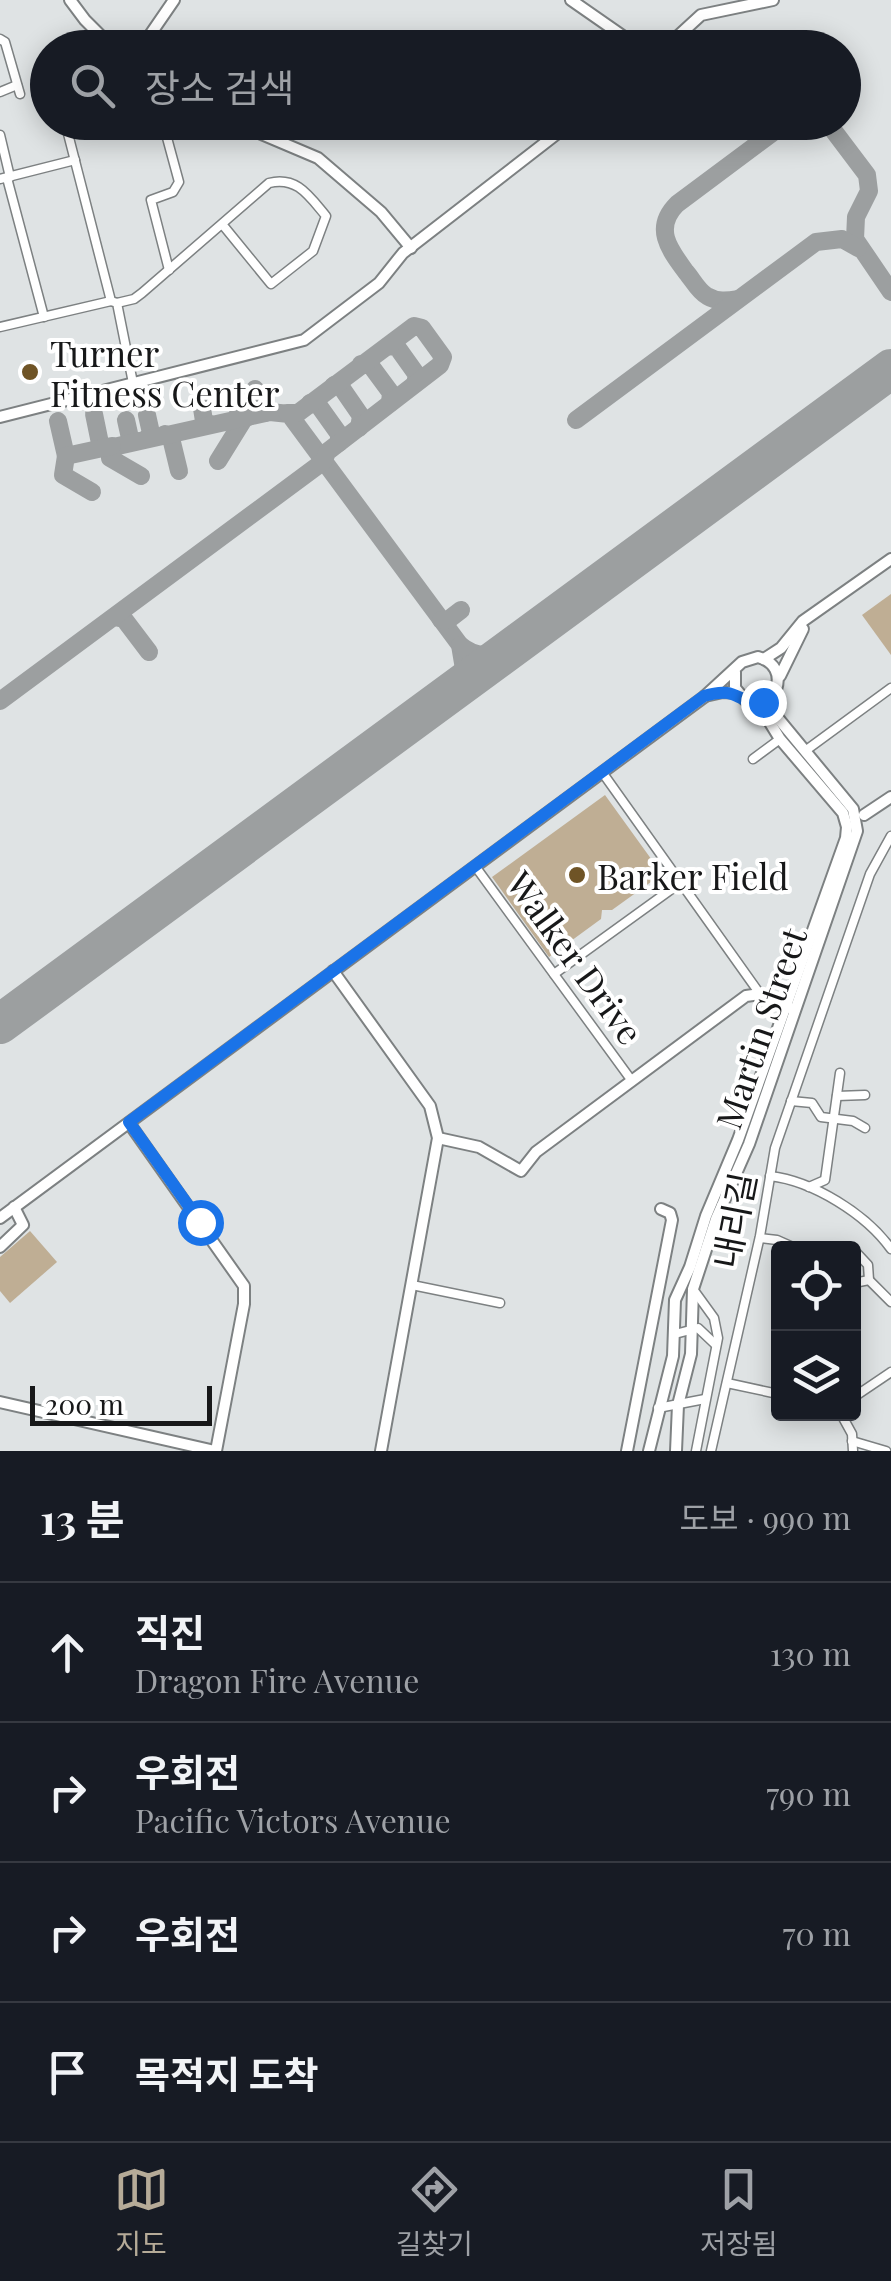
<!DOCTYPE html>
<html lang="ko">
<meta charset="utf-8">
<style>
body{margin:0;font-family:"Playfair Display","Noto Sans KR",serif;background:#20242c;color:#f1f3f6}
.controls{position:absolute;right:30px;bottom:30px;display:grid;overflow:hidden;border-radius:10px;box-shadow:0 5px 25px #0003}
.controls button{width:90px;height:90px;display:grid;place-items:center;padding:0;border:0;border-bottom:2px solid #363941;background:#171b24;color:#f1f3f6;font:50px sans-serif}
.scale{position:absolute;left:30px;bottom:25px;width:182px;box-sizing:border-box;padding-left:10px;border:5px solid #171819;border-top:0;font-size:28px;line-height:35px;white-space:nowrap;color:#171819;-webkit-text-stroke:8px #fff;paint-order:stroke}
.stop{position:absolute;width:30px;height:30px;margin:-22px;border:8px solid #1a73e8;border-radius:50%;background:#fff}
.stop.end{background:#1a73e8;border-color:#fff;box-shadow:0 2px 10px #0008}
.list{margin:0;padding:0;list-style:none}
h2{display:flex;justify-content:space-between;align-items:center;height:130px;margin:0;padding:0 40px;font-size:42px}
h2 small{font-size:32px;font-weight:400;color:#9ea1a6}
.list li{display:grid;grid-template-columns:65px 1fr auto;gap:30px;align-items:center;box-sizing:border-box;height:140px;padding:0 40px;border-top:2px solid #363941}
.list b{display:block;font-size:38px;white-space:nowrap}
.list p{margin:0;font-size:32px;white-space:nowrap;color:#9ea1a6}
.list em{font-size:32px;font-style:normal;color:#9ea1a6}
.icon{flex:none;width:55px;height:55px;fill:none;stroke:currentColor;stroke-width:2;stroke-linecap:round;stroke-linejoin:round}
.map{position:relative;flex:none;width:891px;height:1451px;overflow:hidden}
.search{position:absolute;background:#171b24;box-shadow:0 5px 25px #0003;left:30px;right:30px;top:30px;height:110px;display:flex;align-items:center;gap:25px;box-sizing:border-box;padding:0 35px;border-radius:55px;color:#9ea1a6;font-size:38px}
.sheet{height:690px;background:#171b24}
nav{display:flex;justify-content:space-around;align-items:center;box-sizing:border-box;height:140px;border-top:2px solid #363941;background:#171b24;font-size:28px;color:#9ea1a6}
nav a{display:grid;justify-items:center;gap:5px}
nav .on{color:#b6ab98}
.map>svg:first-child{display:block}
.green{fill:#bfae94}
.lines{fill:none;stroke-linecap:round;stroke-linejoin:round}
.taxiway{stroke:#9c9fa0;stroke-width:18}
.runway{stroke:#9c9fa0;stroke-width:40}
.street-casing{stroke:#7d8182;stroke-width:11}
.secondary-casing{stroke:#7d8182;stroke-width:14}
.street{stroke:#fff;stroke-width:8}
.secondary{stroke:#fff;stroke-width:10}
.route{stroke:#1a73e8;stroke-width:12}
.poi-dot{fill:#6f5426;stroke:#fff;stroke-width:4}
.labels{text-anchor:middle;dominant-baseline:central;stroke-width:8;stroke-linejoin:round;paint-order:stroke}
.poi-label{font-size:35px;fill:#171819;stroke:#fff;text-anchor:start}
.street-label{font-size:35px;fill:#171819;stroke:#fff}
</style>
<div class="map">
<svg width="891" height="1451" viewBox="0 0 891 1451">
<rect width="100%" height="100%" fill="#dfe3e4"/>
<g class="green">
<path d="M891,594V655L862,615Z"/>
<path d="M605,795L662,874L612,910H602L601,919L549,957L492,877Z"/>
<path d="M30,1231L57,1262L10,1303L0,1291V1257Z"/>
</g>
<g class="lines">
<g class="taxiway">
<path d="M827,122L867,175L869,191L856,217L855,239L891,292"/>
<path d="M738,299C727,301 717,302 707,296C698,291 693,280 686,272C669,249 653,228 677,204L787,122"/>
<path d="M388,346L397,347L417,375L415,384"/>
<path d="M361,364L371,366L391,393L390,403"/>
<path d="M334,385L341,387L361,416L359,428"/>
<path d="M255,389L260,409L265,413"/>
<path d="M235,395L239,414L244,417"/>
<path d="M201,402L204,421L210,424"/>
<path d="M310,403L319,406L339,434V443"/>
<path d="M94,414L101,448"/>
<path d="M147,415L151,433L147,438"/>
<path d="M126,420L130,438L136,441"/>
<path d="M576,420L816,242L842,239L858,248"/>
<path d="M58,421L66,456"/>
<path d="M165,434L171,438L179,471"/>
<path d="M218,461L244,419L250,416"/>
<path d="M141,476L110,458L109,448L270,412L289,414L460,645L464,669L449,694"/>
<path d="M92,492L63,475L66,456L112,446"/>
<path d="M115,617L124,619L149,652"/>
<path d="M441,620H448L461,610"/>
<path d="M460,645C476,658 490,657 509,650"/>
<path d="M0,701L324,461L327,452L440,365L443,357L422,328L414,326L298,413H287"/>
</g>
<path class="runway" d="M0,1024L891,369"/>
<g class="street-casing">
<g id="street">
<path d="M0,39L5,42L20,94"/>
<path d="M0,92L17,85"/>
<path d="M65,122L111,301L117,303L133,383"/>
<path d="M129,122L132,131L163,123L179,182L173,192L151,200L169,270"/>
<path d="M0,135L10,177"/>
<path d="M7,178L44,317"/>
<path d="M0,179L75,160"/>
<path d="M117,303L134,299L142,293L269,183C297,176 309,196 326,216L313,251L271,284L222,224"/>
<path d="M0,327L111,301"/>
<path d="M805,751L891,688"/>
<path d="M753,759L780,739"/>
<path d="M602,772L760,994"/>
<path d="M475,866L632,1081"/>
<path d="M554,974L680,883"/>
<path d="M837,1096L865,1095"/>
<path d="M791,1101L812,1103L821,1117L853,1121L865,1128"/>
<path d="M770,1176C813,1181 866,1214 891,1249"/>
<path d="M809,1187L825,1180L840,1073"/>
<path d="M760,1238L777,1240L795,1248"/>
<path d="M854,1250L868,1265L869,1280"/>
<path d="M854,1283L869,1280L891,1302"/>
<path d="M412,1285L500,1303"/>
<path d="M693,1289L714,1318L718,1338L696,1451"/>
<path d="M675,1334L698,1328L716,1345"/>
<path d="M727,1383L778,1394"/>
<path d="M854,1397L891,1372"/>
<path d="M658,1408L705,1399"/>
<path d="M841,1414L852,1434L853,1451"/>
<path d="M852,1441L886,1451"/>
<path d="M711,1451L760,1236L775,1148L870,874L891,836"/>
</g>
</g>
<g class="secondary-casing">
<g id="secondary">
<path d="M70,0L85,20L113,48"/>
<path d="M571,0L640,48"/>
<path d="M141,48L174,0"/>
<path d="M665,48L701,15L773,0"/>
<path d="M233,122L318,158L381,212L411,248"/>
<path d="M0,417L304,340L379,283L403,253L572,122"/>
<path d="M764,659L781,648L803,621L891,559"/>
<path d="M780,676L803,629"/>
<path d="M705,696L723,692L737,693"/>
<path d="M864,815L891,797"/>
<path d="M333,971L430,1106L438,1138L381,1451"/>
<path d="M129,1123L244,1286V1304L216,1451"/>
<path d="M438,1138L479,1147L521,1171L536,1152L746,996L760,994L790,1008"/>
<path d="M0,1218L704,697L742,662L758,657C775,662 781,674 776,690L763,702L745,700L735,688V672"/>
<path d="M0,1247L23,1225L14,1207"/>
<path d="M0,1402L215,1451"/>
<path d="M627,1451L672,1220L670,1213L661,1209"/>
<path d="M649,1451L673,1356L675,1300L690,1267L706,1216L738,1140L846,838L847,827L843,813L780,739L758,703"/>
<path d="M676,1451L678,1405L691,1354L693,1289L716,1219L749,1144L857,831L853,809L777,717L773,706L776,691"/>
</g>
</g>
<use href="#street" class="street"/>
<use href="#secondary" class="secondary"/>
</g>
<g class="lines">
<path class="route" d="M200,1222L129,1122L704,696C740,685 736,705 763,702"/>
</g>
<g class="poi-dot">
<circle cx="30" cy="372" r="10"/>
<circle cx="577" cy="875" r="10"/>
</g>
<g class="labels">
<g class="poi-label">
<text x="50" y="352">Turner<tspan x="50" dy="40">Fitness Center</tspan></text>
<text x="597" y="875">Barker Field</text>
</g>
<g class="street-label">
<text transform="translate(576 957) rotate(54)">Walker Drive</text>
<text transform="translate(760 1028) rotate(-71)">Martin Street</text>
<text transform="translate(733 1220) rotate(-79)">내리길</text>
</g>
</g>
</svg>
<div class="controls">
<button><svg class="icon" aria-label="locate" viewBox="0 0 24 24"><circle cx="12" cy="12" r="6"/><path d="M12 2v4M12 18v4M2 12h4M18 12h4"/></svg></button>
<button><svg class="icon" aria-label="layers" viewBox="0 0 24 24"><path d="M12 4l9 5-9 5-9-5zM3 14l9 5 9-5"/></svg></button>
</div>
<div class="scale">200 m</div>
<div class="stop" style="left:200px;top:1222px"></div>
<div class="stop end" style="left:763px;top:702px"></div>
<div class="search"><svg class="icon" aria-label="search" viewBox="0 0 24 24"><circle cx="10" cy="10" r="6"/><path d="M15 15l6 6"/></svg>장소 검색</div>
</div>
<section class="sheet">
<h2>13 분<small>도보 · 990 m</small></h2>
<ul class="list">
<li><svg class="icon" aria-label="ahead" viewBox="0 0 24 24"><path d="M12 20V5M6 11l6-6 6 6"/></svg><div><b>직진</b><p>Dragon Fire Avenue</p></div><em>130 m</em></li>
<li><svg class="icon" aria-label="right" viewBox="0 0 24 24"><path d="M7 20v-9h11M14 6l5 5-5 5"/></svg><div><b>우회전</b><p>Pacific Victors Avenue</p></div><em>790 m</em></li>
<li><svg class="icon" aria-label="right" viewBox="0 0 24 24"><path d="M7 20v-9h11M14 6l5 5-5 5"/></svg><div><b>우회전</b></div><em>70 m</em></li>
<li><svg class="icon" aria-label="arrive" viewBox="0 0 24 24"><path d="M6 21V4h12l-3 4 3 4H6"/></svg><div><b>목적지 도착</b></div></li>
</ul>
</section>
<nav>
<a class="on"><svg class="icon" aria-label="map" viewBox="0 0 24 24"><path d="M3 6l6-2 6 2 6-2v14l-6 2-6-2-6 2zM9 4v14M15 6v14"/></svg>지도</a>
<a><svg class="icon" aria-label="directions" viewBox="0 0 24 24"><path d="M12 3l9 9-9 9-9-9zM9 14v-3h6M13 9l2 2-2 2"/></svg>길찾기</a>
<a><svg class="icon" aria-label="saved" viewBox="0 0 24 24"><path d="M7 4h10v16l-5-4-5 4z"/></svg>저장됨</a>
</nav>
